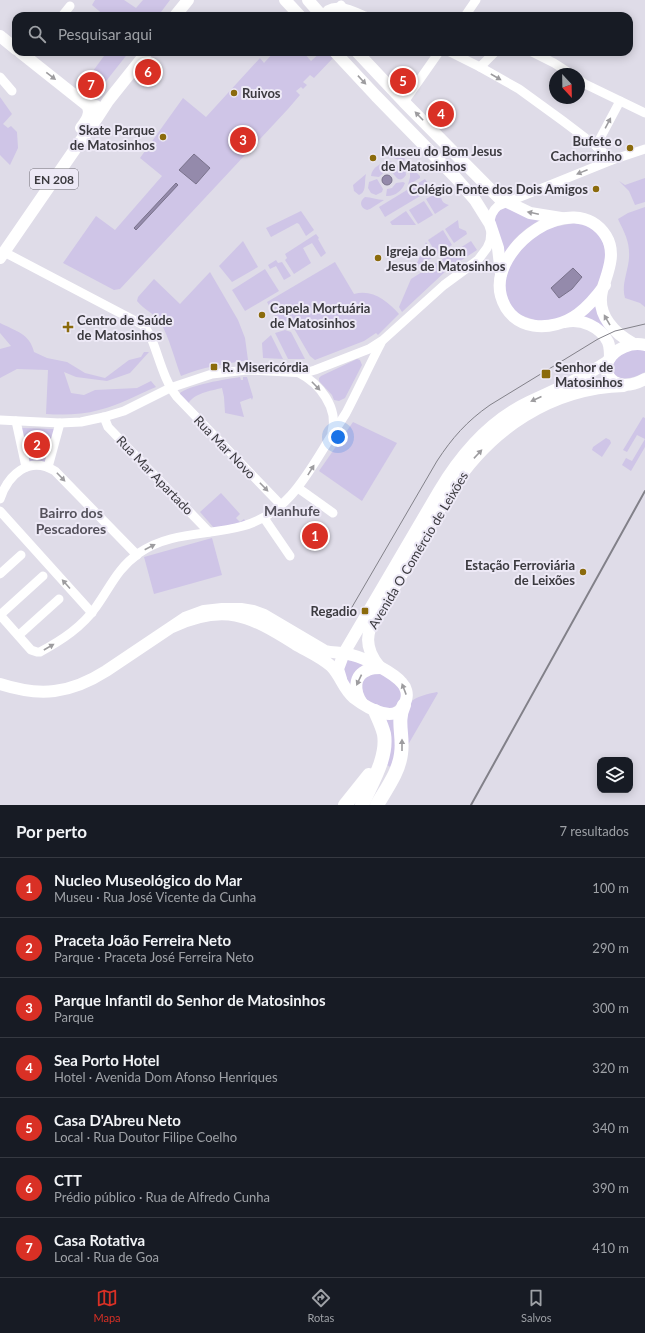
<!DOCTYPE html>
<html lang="pt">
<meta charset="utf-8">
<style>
body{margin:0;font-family:Lato,sans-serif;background:#20242c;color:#f1f3f6}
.controls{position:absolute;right:12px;bottom:12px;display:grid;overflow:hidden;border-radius:8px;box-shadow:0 2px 10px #0003}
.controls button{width:36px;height:36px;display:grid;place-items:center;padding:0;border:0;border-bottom:1px solid #363941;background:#171b24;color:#f1f3f6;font:20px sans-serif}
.compass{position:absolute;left:549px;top:68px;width:36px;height:36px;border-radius:50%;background:#171b24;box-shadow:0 2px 10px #0003;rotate:158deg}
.you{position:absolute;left:338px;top:437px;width:14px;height:14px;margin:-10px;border:3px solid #fff;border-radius:50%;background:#1a73e8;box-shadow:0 0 0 6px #1a73e833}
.badge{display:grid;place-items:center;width:26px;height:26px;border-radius:50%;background:#d93025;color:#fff;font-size:13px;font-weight:700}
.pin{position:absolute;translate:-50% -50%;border:2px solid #fff;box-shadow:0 1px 4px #0006}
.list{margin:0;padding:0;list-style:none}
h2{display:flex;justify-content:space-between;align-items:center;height:52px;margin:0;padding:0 16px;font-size:17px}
h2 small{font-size:13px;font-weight:400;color:#9ea1a6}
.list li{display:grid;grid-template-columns:26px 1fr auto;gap:12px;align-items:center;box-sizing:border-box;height:60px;padding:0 16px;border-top:1px solid #363941}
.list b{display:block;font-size:15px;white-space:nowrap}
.list p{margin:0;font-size:13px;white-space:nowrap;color:#9ea1a6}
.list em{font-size:13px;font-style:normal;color:#9ea1a6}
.icon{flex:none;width:22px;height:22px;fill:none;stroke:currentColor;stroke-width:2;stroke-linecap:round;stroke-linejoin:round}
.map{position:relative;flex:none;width:645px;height:805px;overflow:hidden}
.search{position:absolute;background:#171b24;box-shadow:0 2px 10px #0003;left:12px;right:12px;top:12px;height:44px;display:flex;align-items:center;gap:10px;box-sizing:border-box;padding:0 14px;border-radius:12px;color:#9ea1a6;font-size:15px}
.sheet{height:472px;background:#171b24}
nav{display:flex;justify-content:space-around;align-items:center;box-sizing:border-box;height:56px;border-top:1px solid #363941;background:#171b24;font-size:11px;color:#9ea1a6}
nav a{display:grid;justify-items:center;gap:2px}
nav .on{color:#d93025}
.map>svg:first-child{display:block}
.green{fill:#cfc5e7}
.water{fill:#948aab;stroke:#79728b}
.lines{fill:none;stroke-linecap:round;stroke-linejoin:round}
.minor{stroke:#fff;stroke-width:9}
.major{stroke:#fff;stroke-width:12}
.highway{stroke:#fff;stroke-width:14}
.tram{stroke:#828189;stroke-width:1}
.rail{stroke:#828189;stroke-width:2}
.oneway{fill:#9d9c9f}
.poi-dot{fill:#8b6b0c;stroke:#ede9f6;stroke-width:1.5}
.labels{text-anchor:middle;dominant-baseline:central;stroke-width:4;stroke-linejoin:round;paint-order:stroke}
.shield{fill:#ede9f6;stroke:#706e76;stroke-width:1}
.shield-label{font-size:12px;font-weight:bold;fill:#3b3a3f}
.poi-label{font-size:13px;font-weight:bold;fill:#3b3a3f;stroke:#ede9f6;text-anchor:start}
.street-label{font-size:13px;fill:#3b3a3f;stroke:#ede9f6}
.neighbourhood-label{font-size:14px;font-weight:bold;fill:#55525c;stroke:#ede9f6}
</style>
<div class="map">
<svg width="645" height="805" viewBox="0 0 645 805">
<rect width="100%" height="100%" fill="#dfdce8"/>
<g class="green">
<path d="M95,0H124L136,8L143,0H170L158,16H105L92,5Z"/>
<path d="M107,52H129L103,85L90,75Z"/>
<path d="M274,52H303L311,61L321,52H326L333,58L314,78L310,75L303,82L307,85L303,89L301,87L296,91L300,95L288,109L120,289L114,290L63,263L96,216L115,230L162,176L140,158L183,98L206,117L260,58L264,63Z"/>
<path d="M0,97L12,114L3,124L8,128L11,126L17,132L18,148L10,165L0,155Z"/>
<path d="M397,150L405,159L404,162L394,158L387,157Z"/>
<path d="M389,161L392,162L393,164C388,170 384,172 379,177L371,176C372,167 381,163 389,161Z"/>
<path d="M400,165L405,168L406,175C399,185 396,176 391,171L395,166Z"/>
<path d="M412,168L420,176V178L408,185L410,177V170Z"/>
<path d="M366,174C364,182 367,192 359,195L354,191L353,185Z"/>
<path d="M645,178V202L635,205L629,191L619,181L625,185Z"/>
<path d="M377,179L383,189L382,192L376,195L371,193L368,188L369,182Z"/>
<path d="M425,179L432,189L385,217L379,207Z"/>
<path d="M403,182L405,183C402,191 394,197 386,196L387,189L392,188L396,183Z"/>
<path d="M438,192L441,194C441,200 442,203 449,205L435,214L426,199Z"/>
<path d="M365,197C371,197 377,200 384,200L370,209L367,210C360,208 359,201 365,197Z"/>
<path d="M424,201L433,215L418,224L409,210Z"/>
<path d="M506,207L542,219C525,228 512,239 503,256C501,248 491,219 495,213C498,210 503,209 506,207Z"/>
<path d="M645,207V307L640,303L625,298C621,285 628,272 629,258C630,242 625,234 618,219L628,213Z"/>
<path d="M301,211L314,230L306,236L299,224L297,223L271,237L266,228Z"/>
<path d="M406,211L416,225H392L390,222Z"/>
<path d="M458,220L459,228L466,231L467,234L454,243L445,229Z"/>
<path d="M574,223L584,224L599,233L605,248V266L595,290L584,303L562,318L541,322L517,314L506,299L505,278L509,266L522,248L544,229Z"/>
<path d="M443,230L452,245L437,254L428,240Z"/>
<path d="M316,234L319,238L318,239L326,253L321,257L312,243L303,248L311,263L294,274L285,260L287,258L285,254Z"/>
<path d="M243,241L258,267L232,282L219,266Z"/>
<path d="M471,241L477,250L448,269L402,312L399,307L411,279Z"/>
<path d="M426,242L435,256L418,266L417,263Z"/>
<path d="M276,260L278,263L282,262L291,276L284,280L276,266L270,269L268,265Z"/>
<path d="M335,262L354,294C373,289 387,301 399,314L378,335L376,333L364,341L315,360L310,356L289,320L284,322L276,318L267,302Z"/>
<path d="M265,269L279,291L245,311L232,290Z"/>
<path d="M210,272L238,320L245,338L248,360C225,364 202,367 181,376C175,361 169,336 160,322C154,313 144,310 137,301L138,297L154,279L180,304Z"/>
<path d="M596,301L609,332L579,317Z"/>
<path d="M0,323C16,331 30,334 34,352L47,358L67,362L85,373L105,378L129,360L141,357L144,352H149L130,373L107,381L76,377L64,372L71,393L84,395L95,390L137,388L151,381L156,387C137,395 119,405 99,410C82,415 63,415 46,414L48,370L17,369L0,378V349L11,346L0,333Z"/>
<path d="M285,330L291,332L305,359H288L275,333Z"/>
<path d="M271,335L283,359L263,358L262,343Z"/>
<path d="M633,349L645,350V372C637,377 614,385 612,370C612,367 613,363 613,360L620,355Z"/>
<path d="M357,359L360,360L362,365L345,398L339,401L334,400L332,395L319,381V378L321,376Z"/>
<path d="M240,377L241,380H243V377H247L253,397L252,400L251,398L240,402L244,417L225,413L224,397L222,388C210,391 194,393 188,404L179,394C188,385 227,379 240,377Z"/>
<path d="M643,417L645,418V447L631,471L622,465L626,458L632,461L645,439L637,435L627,452L623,450Z"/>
<path d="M353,422L397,443L362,501L319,471Z"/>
<path d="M21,428L55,429L45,463H30Z"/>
<path d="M606,438L610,440L611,443L602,457L592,450L593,447Z"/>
<path d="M221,493L240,514L236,518L240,522L244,519L246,522L214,528L200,512Z"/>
<path d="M212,538L222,575L154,594L144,557Z"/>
<path d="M346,656L363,665L354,673L350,686L345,683L343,663Z"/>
<path d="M381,673L402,689V700L390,710L377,707L362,696L360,682L369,674Z"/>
<path d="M437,692L438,693L405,750C405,736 400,713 410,703C416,696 428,694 437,692Z"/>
<path d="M394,716C396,733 399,751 390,767L383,762L387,730L386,718Z"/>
</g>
<g class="water">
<path d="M194,154L210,168L196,184L179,170Z"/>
<circle cx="387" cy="180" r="5"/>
<path d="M176,183L178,185L136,230L134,228Z"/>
<path d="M573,268L582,277L572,289L559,298L551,288Z"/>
</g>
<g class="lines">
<g class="minor">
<path d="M341,5L345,11V16"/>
<path d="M62,16L70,6"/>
<path d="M323,16C331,0 351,10 365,16"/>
<path d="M465,16L476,0"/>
<path d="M450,52L480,67L519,89L563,121L596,146L612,160"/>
<path d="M532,52L554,63L571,74"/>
<path d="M480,67L495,52"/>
<path d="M0,77L12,91"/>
<path d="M579,80L585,84L645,113"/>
<path d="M404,102L439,52"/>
<path d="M596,146L620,101"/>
<path d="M490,224C490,217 492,211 498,206L612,160L645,149"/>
<path d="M4,252L143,325C149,332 152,339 155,348C161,365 166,383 177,397L281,505"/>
<path d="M299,373C319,383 339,408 332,432"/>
<path d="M104,417L108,427L209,532"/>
<path d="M0,420L60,423L81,422L104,417L124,411L170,388L212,374L247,370L305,373L315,370L369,349L383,340L444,285L478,260L487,248L490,241L491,231"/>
<path d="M16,421L26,467"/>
<path d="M48,467L60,423"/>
<path d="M298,488L333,513"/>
<path d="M0,499C8,475 29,455 55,471L137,555"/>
<path d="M0,511L92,613"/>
<path d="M264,518L290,556"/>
<path d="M0,574L21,555"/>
<path d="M0,615L31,650L37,652H40C62,640 82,627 96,607C111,586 117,569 139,553C171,531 208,536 243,526C288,513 307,475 330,438C335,430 341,421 346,413C358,390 369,366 381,343"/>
<path d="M0,615L43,576"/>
<path d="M19,635L59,599"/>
</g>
<g class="major">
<path d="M285,0L300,16"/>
<path d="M308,0L322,16"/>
<path d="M175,16L188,0"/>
<path d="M0,36L16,49"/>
<path d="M20,52L88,106H96"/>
<path d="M335,52L376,96L456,178L475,200L490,224L498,248L501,274"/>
<path d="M357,52L404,102L499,198L530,213L561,218"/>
<path d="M81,128C86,121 91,115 88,106"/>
<path d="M0,258L82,139L97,118L108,101L147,52"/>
<path d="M605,285C597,296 589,306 578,314C552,333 511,332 501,296C488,248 574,186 606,236C617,254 607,273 602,291C596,315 615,334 634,344"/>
<path d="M565,322C581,318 601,327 608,342C610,347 610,352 610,358"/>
<path d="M645,345C637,343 631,344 624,347C590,362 610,399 645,379"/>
<path d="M379,666C370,655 365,643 370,629L451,490C490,429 551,388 624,386"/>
<path d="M341,679L338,669L344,653L439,491C461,454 489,421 529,402C550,392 572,383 592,371C597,368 603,365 608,361"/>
<path d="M0,684C40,697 70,694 106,671L185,618L204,611L222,609H241L253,611L264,615L325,651C334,653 343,652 352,655C365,658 394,673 402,683C406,687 408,694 406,700C399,727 367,708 354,698C343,689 341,676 331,666C321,657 307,651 295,644C249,615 224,603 172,627"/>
<path d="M362,703C354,692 353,675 368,670C372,668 376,668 381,668"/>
</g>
<g class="highway">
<path d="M345,805L369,775"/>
<path d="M362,805C371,784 388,758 384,734C382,726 378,718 375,711"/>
<path d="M377,805C386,789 399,772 401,754C404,736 396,722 404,705"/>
</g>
<path class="tram" d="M348,614L437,461C452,438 467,421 490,405L598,339L615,331L645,324"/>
<path class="rail" d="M471,805L645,491"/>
</g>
<defs><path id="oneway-solid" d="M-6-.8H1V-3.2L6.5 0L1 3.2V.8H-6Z"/></defs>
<g class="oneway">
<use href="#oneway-solid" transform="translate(51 76) rotate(38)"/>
<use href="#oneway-solid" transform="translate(496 77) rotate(30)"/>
<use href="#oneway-solid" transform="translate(362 80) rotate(47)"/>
<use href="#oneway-solid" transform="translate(419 116) rotate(-134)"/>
<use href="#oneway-solid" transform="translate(608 123) rotate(-62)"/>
<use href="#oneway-solid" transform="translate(582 172) rotate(158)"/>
<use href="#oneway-solid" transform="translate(533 213) rotate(-168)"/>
<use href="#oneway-solid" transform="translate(607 320) rotate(-120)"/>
<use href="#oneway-solid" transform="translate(316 386) rotate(46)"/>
<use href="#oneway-solid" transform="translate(536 399) rotate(156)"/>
<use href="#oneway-solid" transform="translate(478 454) rotate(-47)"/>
<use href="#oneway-solid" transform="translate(311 470) rotate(-58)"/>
<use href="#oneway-solid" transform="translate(61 477) rotate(46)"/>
<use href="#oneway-solid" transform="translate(264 487) rotate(46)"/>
<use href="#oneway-solid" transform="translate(150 547) rotate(-27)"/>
<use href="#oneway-solid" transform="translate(66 584) rotate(-132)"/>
<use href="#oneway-solid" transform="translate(49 647) rotate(-30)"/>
<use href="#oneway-solid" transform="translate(359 680) rotate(115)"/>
<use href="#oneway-solid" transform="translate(404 689) rotate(-111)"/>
<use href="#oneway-solid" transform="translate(402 745) rotate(-90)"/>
</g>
<g class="poi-dot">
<circle cx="234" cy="93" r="4"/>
<circle cx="163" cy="137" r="4"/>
<circle cx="630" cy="148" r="4"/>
<circle cx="373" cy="158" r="4"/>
<circle cx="596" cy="189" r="4"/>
<circle cx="378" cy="258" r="4"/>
<circle cx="262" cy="315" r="4"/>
<path d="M66 321h4v4h4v4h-4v4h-4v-4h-4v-4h4z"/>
<rect x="210" y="363" width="8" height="8" rx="2"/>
<rect x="541" y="369" width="10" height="10" rx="2"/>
<circle cx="583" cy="572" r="4"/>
<rect x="361" y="607" width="8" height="8" rx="2"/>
</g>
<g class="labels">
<rect class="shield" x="30" y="169" width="48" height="20" rx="3"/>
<g class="shield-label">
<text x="54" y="179">EN 208</text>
</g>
<g class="poi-label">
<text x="242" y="93">Ruivos</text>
<text x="155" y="130" text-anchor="end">Skate Parque<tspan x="155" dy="15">de Matosinhos</tspan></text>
<text x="622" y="141" text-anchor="end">Bufete o<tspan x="622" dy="15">Cachorrinho</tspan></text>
<text x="381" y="151">Museu do Bom Jesus<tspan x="381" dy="15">de Matosinhos</tspan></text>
<text x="588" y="189" text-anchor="end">Colégio Fonte dos Dois Amigos</text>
<text x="386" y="251">Igreja do Bom<tspan x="386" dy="15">Jesus de Matosinhos</tspan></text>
<text x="270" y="308">Capela Mortuária<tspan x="270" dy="15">de Matosinhos</tspan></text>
<text x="77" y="320">Centro de Saúde<tspan x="77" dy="15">de Matosinhos</tspan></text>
<text x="222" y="367">R. Misericórdia</text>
<text x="555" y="367">Senhor de<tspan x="555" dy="15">Matosinhos</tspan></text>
<text x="575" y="565" text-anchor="end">Estação Ferroviária<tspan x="575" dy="15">de Leixões</tspan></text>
<text x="357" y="611" text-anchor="end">Regadio</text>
</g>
<g class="street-label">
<text transform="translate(225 447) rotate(46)">Rua Mar Novo</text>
<text transform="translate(155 475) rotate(46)">Rua Mar Apartado</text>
<text transform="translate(418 550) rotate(-59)">Avenida O Comércio de Leixões</text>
</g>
<g class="neighbourhood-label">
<text x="292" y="510">Manhufe</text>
<text x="71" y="512">Bairro dos<tspan x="71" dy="16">Pescadores</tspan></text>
</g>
</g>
</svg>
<div class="controls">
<button><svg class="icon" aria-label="layers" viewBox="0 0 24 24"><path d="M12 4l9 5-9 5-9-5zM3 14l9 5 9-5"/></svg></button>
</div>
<svg class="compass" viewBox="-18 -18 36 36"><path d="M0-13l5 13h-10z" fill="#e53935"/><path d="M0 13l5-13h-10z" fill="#9ea1a6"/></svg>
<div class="you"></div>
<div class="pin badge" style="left:315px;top:536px">1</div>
<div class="pin badge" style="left:37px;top:445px">2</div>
<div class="pin badge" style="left:243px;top:140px">3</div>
<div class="pin badge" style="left:441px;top:114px">4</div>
<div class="pin badge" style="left:403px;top:81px">5</div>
<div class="pin badge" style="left:148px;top:72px">6</div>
<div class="pin badge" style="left:91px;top:85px">7</div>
<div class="search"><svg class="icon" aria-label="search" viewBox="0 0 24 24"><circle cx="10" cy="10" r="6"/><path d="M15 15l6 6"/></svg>Pesquisar aqui</div>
</div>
<section class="sheet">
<h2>Por perto<small>7 resultados</small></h2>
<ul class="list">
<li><span class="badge">1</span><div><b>Nucleo Museológico do Mar</b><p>Museu · Rua José Vicente da Cunha</p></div><em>100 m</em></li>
<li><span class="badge">2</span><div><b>Praceta João Ferreira Neto</b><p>Parque · Praceta José Ferreira Neto</p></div><em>290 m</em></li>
<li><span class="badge">3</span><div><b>Parque Infantil do Senhor de Matosinhos</b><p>Parque</p></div><em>300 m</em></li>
<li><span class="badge">4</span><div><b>Sea Porto Hotel</b><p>Hotel · Avenida Dom Afonso Henriques</p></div><em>320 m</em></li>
<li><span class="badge">5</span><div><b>Casa D'Abreu Neto</b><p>Local · Rua Doutor Filipe Coelho</p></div><em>340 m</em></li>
<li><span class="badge">6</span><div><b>CTT</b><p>Prédio público · Rua de Alfredo Cunha</p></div><em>390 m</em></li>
<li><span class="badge">7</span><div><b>Casa Rotativa</b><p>Local · Rua de Goa</p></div><em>410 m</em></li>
</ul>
</section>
<nav>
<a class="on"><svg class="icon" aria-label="map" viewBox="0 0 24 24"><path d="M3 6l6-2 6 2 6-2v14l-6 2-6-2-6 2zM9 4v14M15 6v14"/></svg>Mapa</a>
<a><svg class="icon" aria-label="directions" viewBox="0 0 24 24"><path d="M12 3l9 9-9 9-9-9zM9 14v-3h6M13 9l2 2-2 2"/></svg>Rotas</a>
<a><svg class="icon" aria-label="saved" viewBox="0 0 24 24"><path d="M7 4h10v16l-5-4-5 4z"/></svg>Salvos</a>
</nav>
